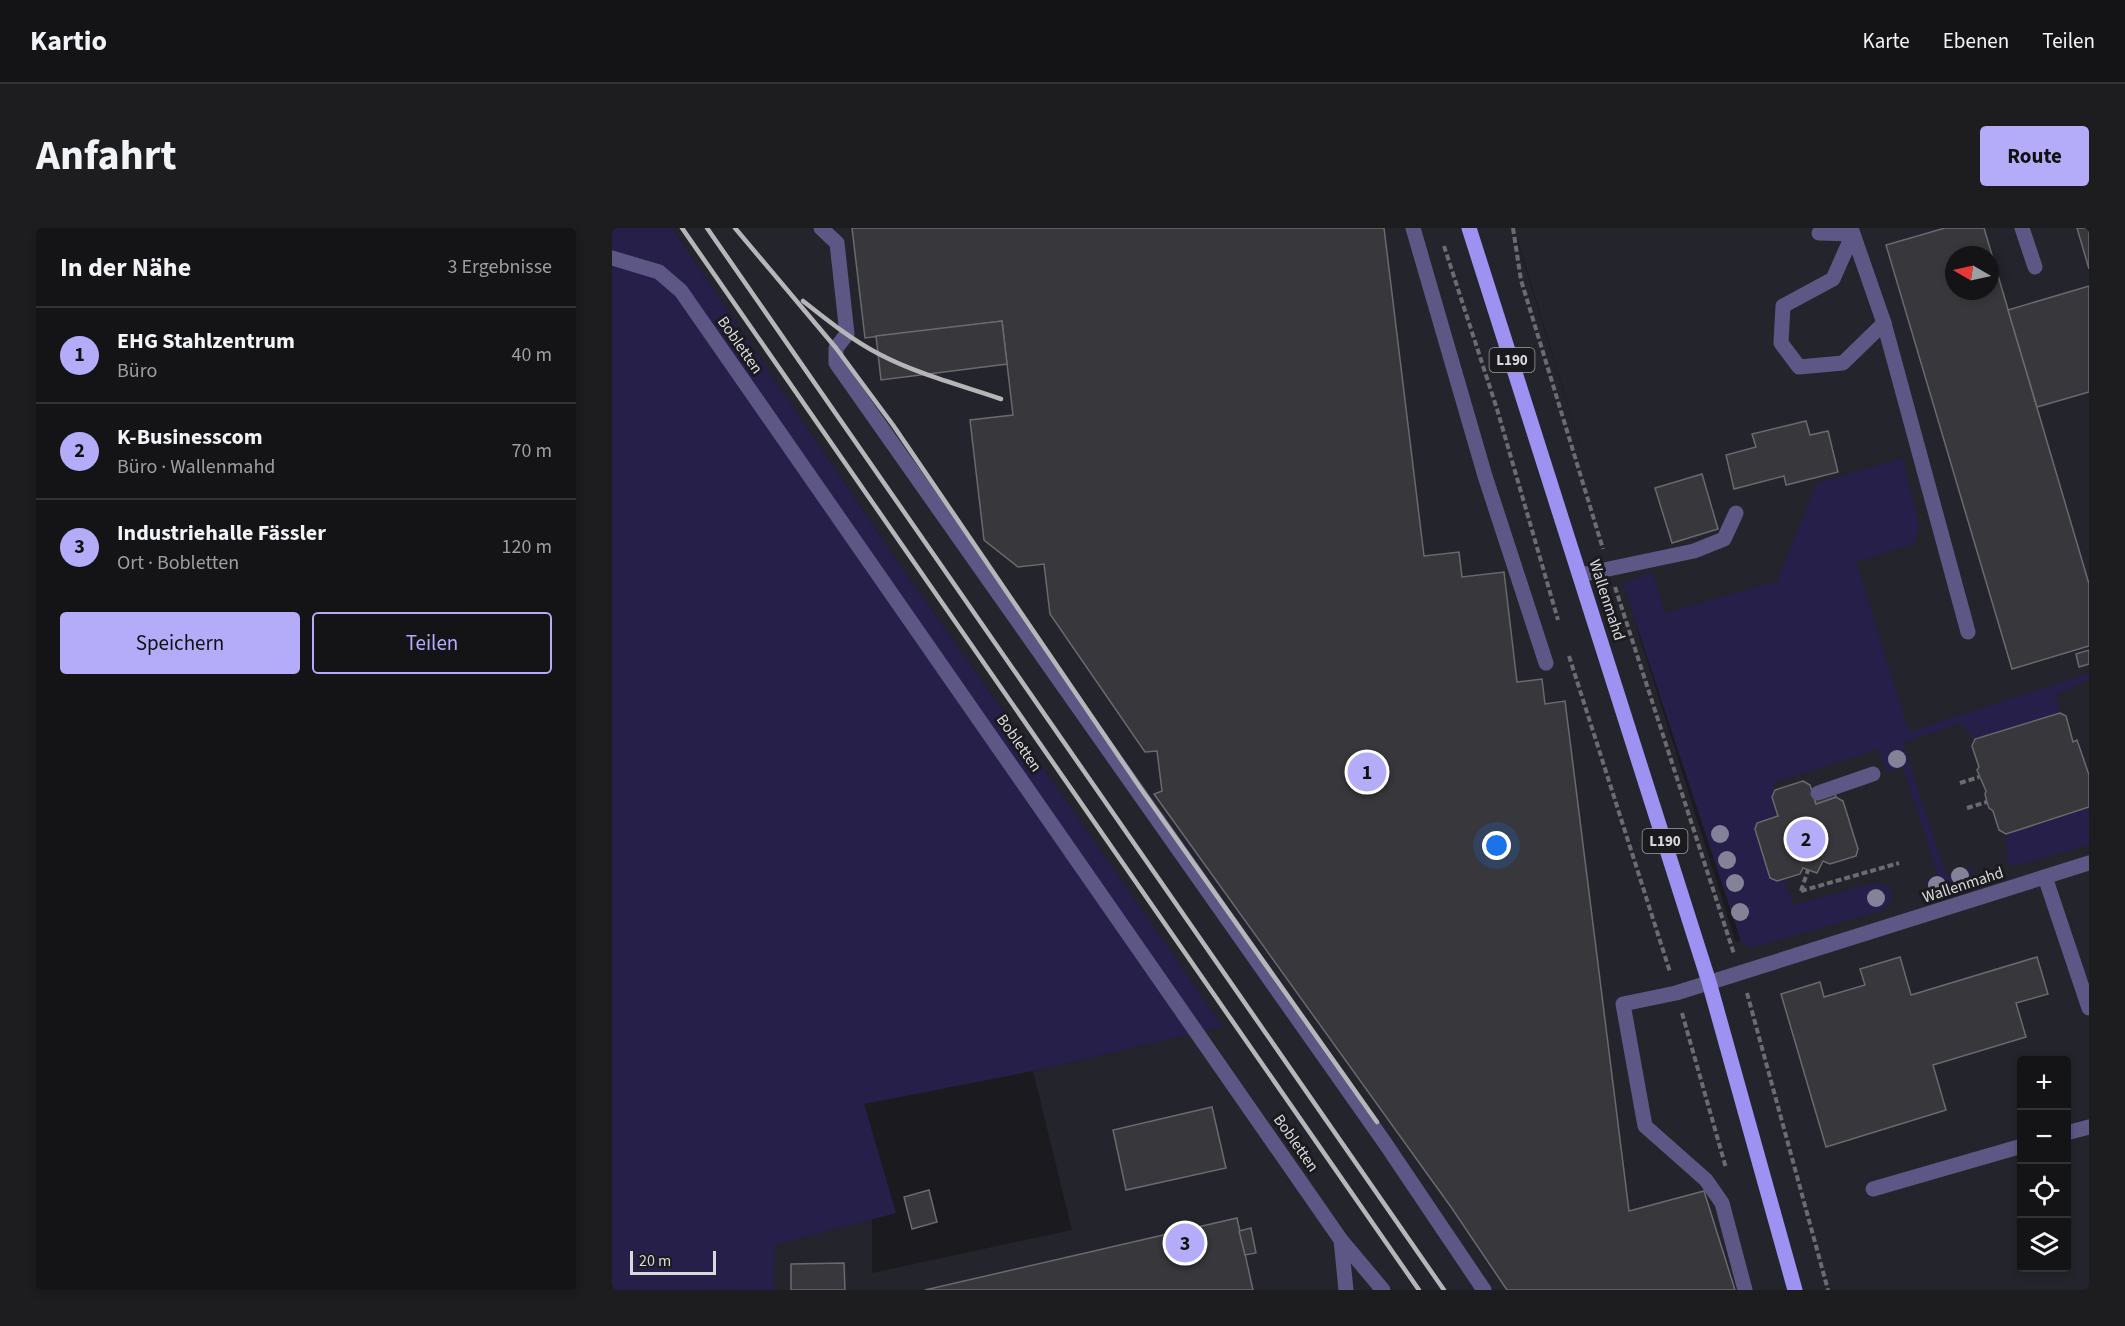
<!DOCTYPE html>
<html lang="de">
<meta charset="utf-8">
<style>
body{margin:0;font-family:"Source Sans 3",sans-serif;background:#1d1d20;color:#f1f3f6}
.controls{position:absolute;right:18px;bottom:18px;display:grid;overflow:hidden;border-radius:6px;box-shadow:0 3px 9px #0003}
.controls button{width:54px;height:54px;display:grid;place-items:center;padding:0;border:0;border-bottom:2px solid #333336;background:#141417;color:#f1f3f6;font:30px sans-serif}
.compass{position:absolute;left:1333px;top:18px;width:54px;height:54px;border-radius:50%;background:#141417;box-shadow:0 3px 9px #0003;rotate:279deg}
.scale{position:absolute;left:18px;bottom:15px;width:86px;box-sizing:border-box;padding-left:6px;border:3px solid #d9d9dc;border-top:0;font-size:16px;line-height:21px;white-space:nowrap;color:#d9d9dc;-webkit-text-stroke:4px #1b1b1f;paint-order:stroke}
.you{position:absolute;left:885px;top:618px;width:21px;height:21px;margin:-15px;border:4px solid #fff;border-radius:50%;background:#1a73e8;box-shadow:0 0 0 9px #1a73e833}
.badge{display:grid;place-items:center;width:39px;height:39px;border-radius:50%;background:#b4acf9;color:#111;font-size:20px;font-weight:700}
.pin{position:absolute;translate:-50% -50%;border:3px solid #fff;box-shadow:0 2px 6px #0006}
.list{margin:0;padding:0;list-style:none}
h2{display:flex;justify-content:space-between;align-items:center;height:78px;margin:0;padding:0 24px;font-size:26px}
h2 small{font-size:20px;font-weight:400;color:#9d9ea1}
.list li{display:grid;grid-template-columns:39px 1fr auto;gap:18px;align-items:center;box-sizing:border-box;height:96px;padding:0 24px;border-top:2px solid #333336}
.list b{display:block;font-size:22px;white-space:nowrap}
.list p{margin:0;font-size:20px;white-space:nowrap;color:#9d9ea1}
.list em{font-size:20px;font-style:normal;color:#9d9ea1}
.actions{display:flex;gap:12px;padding:18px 24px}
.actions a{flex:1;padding:14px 0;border:2px solid #b4acf9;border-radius:6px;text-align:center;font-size:21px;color:#b4acf9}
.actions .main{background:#b4acf9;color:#111}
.icon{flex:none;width:33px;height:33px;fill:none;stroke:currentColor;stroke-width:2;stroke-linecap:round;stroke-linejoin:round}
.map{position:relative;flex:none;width:1477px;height:1062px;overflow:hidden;border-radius:6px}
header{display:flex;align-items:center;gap:36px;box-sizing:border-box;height:84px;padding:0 30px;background:#141417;border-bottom:2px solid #333336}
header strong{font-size:28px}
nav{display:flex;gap:33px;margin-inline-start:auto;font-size:21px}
.intro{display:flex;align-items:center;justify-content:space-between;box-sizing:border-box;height:144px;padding:0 36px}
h1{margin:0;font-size:42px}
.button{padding:15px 27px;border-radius:6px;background:#b4acf9;color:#111;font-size:21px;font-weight:700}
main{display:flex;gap:36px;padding:0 36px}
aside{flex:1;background:#141417;border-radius:6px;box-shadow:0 3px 9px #0003}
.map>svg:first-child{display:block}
.built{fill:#24242d;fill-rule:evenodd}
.green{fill:#261f4a}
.building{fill:#37373c;stroke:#6a696f;stroke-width:1.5;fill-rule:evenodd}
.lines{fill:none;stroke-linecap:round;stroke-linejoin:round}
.path{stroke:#6c6c70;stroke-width:4;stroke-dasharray:6 3;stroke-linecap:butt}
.service{stroke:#5c5785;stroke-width:15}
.minor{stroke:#5c5785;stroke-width:15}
.primary{stroke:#9d92f2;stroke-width:15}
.rail{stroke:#b6b6b9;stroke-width:4.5}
.tree{fill:#848299}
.labels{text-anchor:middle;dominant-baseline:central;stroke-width:6;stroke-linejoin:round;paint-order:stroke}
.shield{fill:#1b1b1f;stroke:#a0a0a3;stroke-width:1.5}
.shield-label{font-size:15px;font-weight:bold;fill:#d9d9dc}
.street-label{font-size:16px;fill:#d9d9dc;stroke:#1b1b1f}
</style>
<header>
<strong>Kartio</strong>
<nav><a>Karte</a><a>Ebenen</a><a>Teilen</a></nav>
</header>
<div class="intro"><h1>Anfahrt</h1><a class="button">Route</a></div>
<main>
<aside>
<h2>In der Nähe<small>3 Ergebnisse</small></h2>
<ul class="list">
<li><span class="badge">1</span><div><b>EHG Stahlzentrum</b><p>Büro</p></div><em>40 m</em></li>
<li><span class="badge">2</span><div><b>K-Businesscom</b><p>Büro · Wallenmahd</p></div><em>70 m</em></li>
<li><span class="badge">3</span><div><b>Industriehalle Fässler</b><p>Ort · Bobletten</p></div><em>120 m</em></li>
</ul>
<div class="actions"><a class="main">Speichern</a><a>Teilen</a></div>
</aside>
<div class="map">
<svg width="1477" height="1062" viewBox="0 0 1477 1062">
<rect width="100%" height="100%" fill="#1b1b1f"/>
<path class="built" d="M60,0H901L983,265L902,0H1477V1062H162V1017L260,991V1045L460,1002L421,843L610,799L449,565L293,344ZM1342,27H1378V63H1342ZM1026,400L1129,712L1124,715L1025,401ZM1410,832H1454V1040H1410Z"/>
<g class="green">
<path d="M0,0H60L293,344L449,565L611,799L421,843L252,876L284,985L163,1017L162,1062H0Z"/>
<path d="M1290,230L1307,295L1303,315L1244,334L1297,504L1477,445V452L1445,466L1448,485L1363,511L1348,495L1291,515L1334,647L1360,640V650L1357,653L1325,662L1310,654L1326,649L1291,539L1274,544L1267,521L1161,555L1163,562L1160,569L1166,588L1146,595L1143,601L1158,650L1165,653L1173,651L1181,677L1262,655L1274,657L1278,660C1282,669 1279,677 1271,682L1138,720L1129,713L1011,356L1040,344L1053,385L1165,353L1205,255Z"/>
<path d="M1477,579V617L1402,638L1395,634L1394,606Z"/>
</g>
<g class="building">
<path d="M240,0H772L812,328L847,324L850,349L892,344L905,454L930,451L933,476L953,473L1017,983L1092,963L1123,1062H895L839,979L542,566L550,563L545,523L533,524L438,386L432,336L406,339L372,312L358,192L401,187L390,93L253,110Z"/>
<path d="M1333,0H1372L1477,356V418L1400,441L1274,17ZM1342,27H1378V63H1342Z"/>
<path d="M1465,0H1477V41Z"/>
<path d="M1477,58V164L1425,179L1396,82Z"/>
<path d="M390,93L395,136L269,152L264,108Z"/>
<path d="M1194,193L1198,207L1216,203L1226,244L1174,257L1172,248L1122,261L1114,227L1144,219L1140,206Z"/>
<path d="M1090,246L1106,301L1060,315L1043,260Z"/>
<path d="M1477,422V436L1467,439L1464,426Z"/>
<path d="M1448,485L1454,488L1461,514L1465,512L1477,547V579L1394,606L1387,602L1381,583L1377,580L1375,574L1373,566L1374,563L1365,542L1367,539L1360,518L1363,511Z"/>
<path d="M1191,553L1198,557L1204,576L1224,569L1231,573L1246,621L1244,628L1218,636L1211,633L1205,645L1191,640L1188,646L1165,653L1158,650L1143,601L1145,595L1166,588L1160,569L1163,562Z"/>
<path d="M1222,562L1224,569L1204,576L1202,569Z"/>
<path d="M1288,729L1299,767L1425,729L1436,766L1404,775L1414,809L1321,837L1334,882L1214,919L1169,766L1208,754L1212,769L1253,757L1248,741Z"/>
<path d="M600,879L614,940L514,962L501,902Z"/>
<path d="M317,962L325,994L300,1001L292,969Z"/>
<path d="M625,990L641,1062H313Z"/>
<path d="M639,1000L644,1025L633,1027L627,1003Z"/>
<path d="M232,1035L233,1062H179V1036Z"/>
</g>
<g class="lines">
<g class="path">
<path d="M901,0L909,52L991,321"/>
<path d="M832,18L885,181L946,392"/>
<path d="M1003,359L1122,726"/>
<path d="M957,428L1058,744"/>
<path d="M1348,555L1367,549"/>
<path d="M1355,580L1375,574"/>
<path d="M1189,663L1287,635"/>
<path d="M1189,663L1196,642"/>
<path d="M1135,765L1216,1062"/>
<path d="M1070,785L1114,940"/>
</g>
<g class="service">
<path d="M209,0L225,15L235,106L224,120V135L773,915L872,1062"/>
<path d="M801,0L873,248L934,435"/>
<path d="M1239,0L1272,95L1231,135L1187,139L1169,115L1171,78L1221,51L1241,6"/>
<path d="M1410,0L1423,39"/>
<path d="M1207,5L1241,6"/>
<path d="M1272,95L1356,404"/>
<path d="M968,347L1082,323L1112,311L1124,285"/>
<path d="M1206,565L1261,546"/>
<path d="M1433,649L1477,780"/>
<path d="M1454,905L1477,899"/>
<path d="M1261,961L1410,918"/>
<path d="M729,1012L771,1062"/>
<path d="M1133,1062L1110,975L1094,952L1033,898L1011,776L1064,765L1477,635"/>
</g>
<path class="minor" d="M0,30L47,44L69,63L729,1012L734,1062"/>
<path class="primary" d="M857,0L1097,754L1183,1062"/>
<g class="rail">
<path d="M70,0L807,1062"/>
<path d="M95,0L832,1062"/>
<path d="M123,0L224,120L281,197L527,558L765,894"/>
<path d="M191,73C215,92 240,112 267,126C305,146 348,157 389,171"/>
</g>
</g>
<g class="tree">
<circle cx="1285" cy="531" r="9"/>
<circle cx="1108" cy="606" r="9"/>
<circle cx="1115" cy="632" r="9"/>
<circle cx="1348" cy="648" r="9"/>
<circle cx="1123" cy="655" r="9"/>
<circle cx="1325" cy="657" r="9"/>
<circle cx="1264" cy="670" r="9"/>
<circle cx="1128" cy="684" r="9"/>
</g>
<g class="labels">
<g class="shield">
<rect x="877.5" y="120" width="45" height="24" rx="4.5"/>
<rect x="1030.5" y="601" width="45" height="24" rx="4.5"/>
</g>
<g class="shield-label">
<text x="900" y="132">L190</text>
<text x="1053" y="613">L190</text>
</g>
<g class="street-label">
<text transform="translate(128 117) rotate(55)">Bobletten</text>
<text transform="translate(995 372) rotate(72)">Wallenmahd</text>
<text transform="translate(407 515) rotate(55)">Bobletten</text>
<text transform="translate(1351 657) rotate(-18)">Wallenmahd</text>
<text transform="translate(684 915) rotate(55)">Bobletten</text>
</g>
</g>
</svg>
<div class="controls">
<button>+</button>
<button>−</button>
<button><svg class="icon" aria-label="locate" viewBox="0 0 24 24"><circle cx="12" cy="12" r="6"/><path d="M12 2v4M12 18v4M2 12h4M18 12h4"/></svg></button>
<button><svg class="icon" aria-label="layers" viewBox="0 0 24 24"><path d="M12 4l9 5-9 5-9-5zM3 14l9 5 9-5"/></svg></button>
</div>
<svg class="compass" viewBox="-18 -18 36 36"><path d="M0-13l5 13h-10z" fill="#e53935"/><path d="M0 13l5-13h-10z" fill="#9d9ea1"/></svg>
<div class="scale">20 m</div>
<div class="you"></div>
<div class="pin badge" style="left:755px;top:544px">1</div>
<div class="pin badge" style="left:1194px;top:611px">2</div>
<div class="pin badge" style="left:573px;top:1015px">3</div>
</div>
</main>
